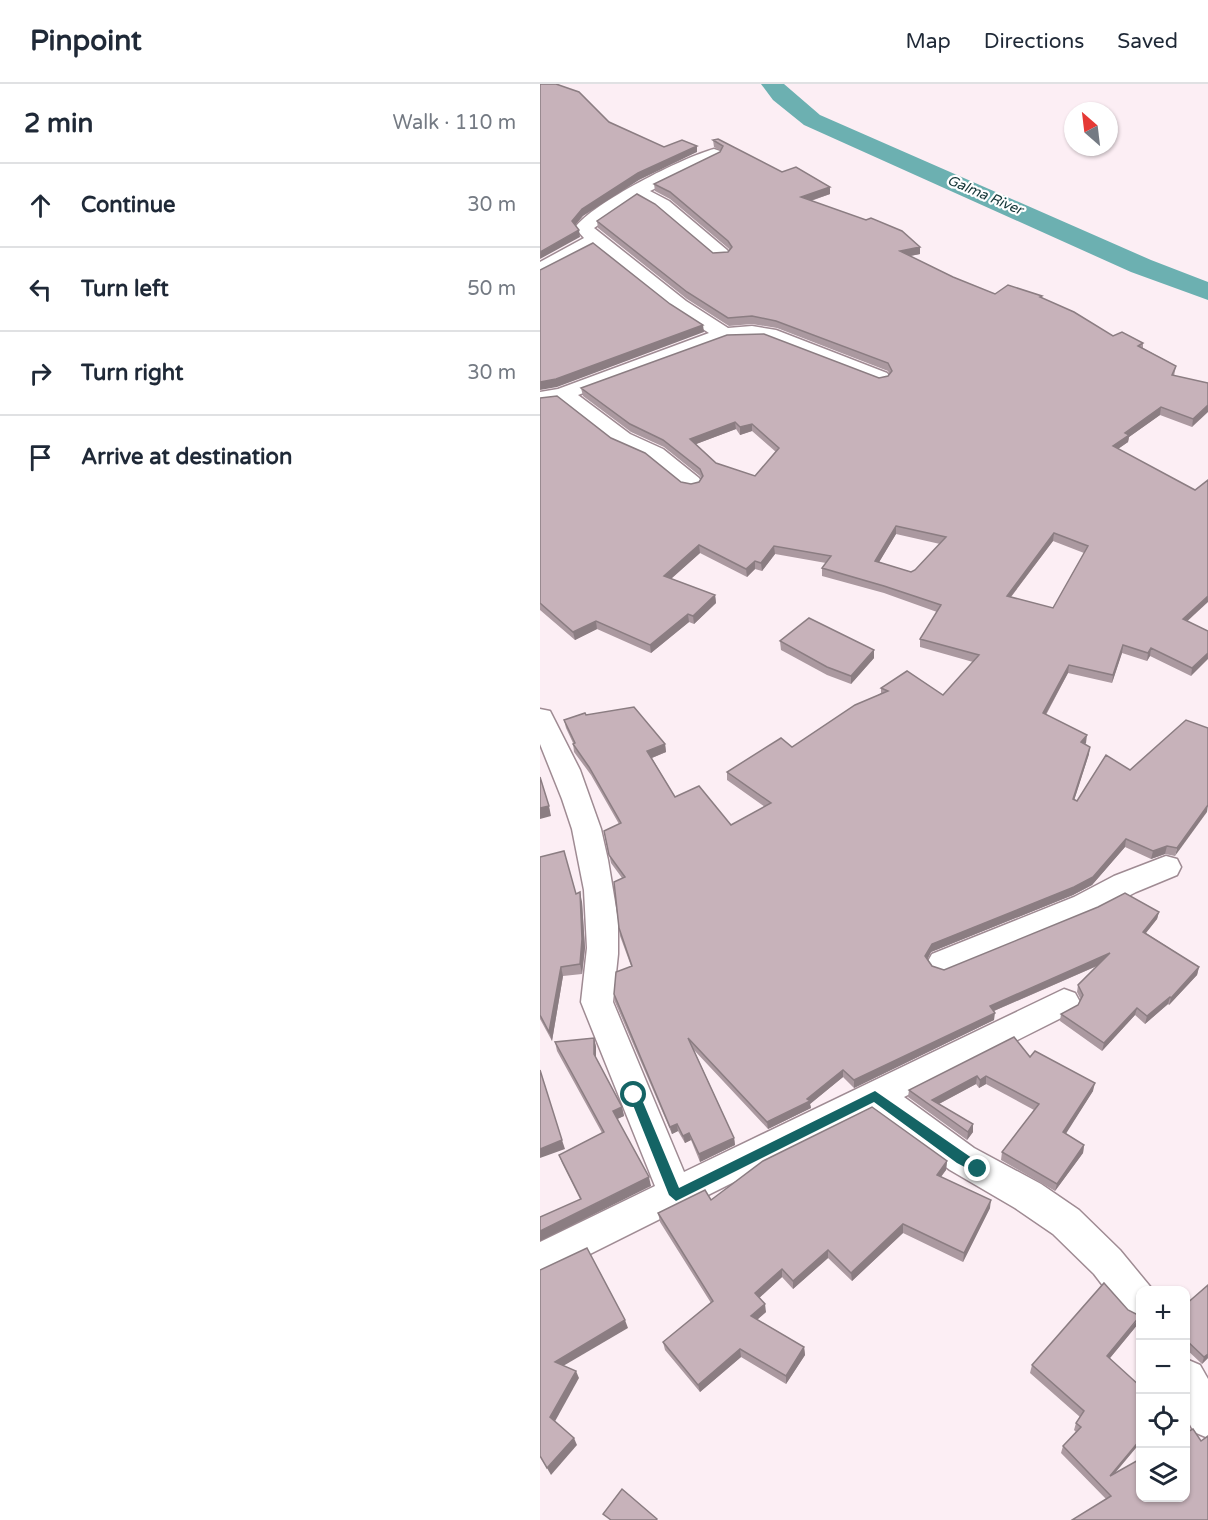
<!DOCTYPE html>
<meta charset="utf-8">
<style>
body{margin:0;font-family:"Varela Round",sans-serif;background:#f6f6f7;color:#1f2937}
.controls{position:absolute;right:18px;bottom:18px;display:grid;overflow:hidden;border-radius:12px;box-shadow:0 2px 4px #0004}
.controls button{width:54px;height:54px;display:grid;place-items:center;padding:0;border:0;border-bottom:2px solid #e0e1e3;background:#fff;color:#1f2937;font:30px sans-serif}
.compass{position:absolute;left:524px;top:18px;width:54px;height:54px;border-radius:50%;background:#fff;box-shadow:0 2px 4px #0004;rotate:332deg}
.stop{position:absolute;width:18px;height:18px;margin:-14px;border:4px solid #146465;border-radius:50%;background:#fff}
.stop.end{background:#146465;border-color:#fff;box-shadow:0 2px 6px #0008}
.list{margin:0;padding:0;list-style:none}
h2{display:flex;justify-content:space-between;align-items:center;height:78px;margin:0;padding:0 24px;font-size:26px}
h2 small{font-size:20px;font-weight:400;color:#747a83}
.list li{display:grid;grid-template-columns:39px 1fr auto;gap:18px;align-items:center;box-sizing:border-box;height:84px;padding:0 24px;border-top:2px solid #e0e1e3}
.list b{display:block;font-size:22px;white-space:nowrap}
.list em{font-size:20px;font-style:normal;color:#747a83}
.icon{flex:none;width:33px;height:33px;fill:none;stroke:currentColor;stroke-width:2;stroke-linecap:round;stroke-linejoin:round}
.map{position:relative;flex:none;width:668px;height:1436px;overflow:hidden}
header{display:flex;align-items:center;gap:36px;box-sizing:border-box;height:84px;padding:0 30px;background:#fff;border-bottom:2px solid #e0e1e3}
header strong{font-size:28px}
nav{display:flex;gap:33px;margin-inline-start:auto;font-size:21px}
main{display:flex}
aside{flex:1;background:#fff}
.map>svg:first-child{display:block}
.lines{fill:none;stroke-linecap:round;stroke-linejoin:round}
.river{fill:#6cb0b1;fill-rule:evenodd}
.street-casing{stroke:#9f8b93;stroke-width:3}
.street{fill:#fff;fill-rule:evenodd}
.wall{fill:#ab99a0;fill-rule:evenodd}
.shaded-wall{fill:#8b7d82}
.building{fill:#c7b2ba;stroke:#8b7d82;stroke-width:1.5;fill-rule:evenodd}
.route{fill:#146465}
.labels{text-anchor:middle;dominant-baseline:central;stroke-width:4.5;stroke-linejoin:round;paint-order:stroke}
.far-water-label{font-size:14px;font-style:italic;fill:#143637;stroke:#fff}
</style>
<header>
<strong>Pinpoint</strong>
<nav><a>Map</a><a>Directions</a><a>Saved</a></nav>
</header>
<main>
<aside>
<h2>2 min<small>Walk · 110 m</small></h2>
<ul class="list">
<li><svg class="icon" aria-label="ahead" viewBox="0 0 24 24"><path d="M12 20V5M6 11l6-6 6 6"/></svg><div><b>Continue</b></div><em>30 m</em></li>
<li><svg class="icon" aria-label="left" viewBox="0 0 24 24"><path d="M17 20v-9H6M10 6l-5 5 5 5"/></svg><div><b>Turn left</b></div><em>50 m</em></li>
<li><svg class="icon" aria-label="right" viewBox="0 0 24 24"><path d="M7 20v-9h11M14 6l5 5-5 5"/></svg><div><b>Turn right</b></div><em>30 m</em></li>
<li><svg class="icon" aria-label="arrive" viewBox="0 0 24 24"><path d="M6 21V4h12l-3 4 3 4H6"/></svg><div><b>Arrive at destination</b></div></li>
</ul>
</aside>
<div class="map">
<svg width="668" height="1436" viewBox="0 0 668 1436">
<rect width="100%" height="100%" fill="#fceef4"/>
<g class="lines">
<path class="river" d="M221,0H244L280,31L611,176L668,198V216L591,188L264,41L233,16Z"/>
<g class="street-casing">
<g id="street">
<path d="M174,65L180,67L182,70L180,73L110,107L129,117L187,166L190,170L187,174H175L117,125L98,114L54,144L146,217L188,244L212,242L236,246L347,289L350,293L347,297L340,299L333,297L225,255L187,256L38,311L90,350L123,365L159,394L162,399L159,404L151,406L143,404L107,375L74,360L19,317L0,320V308L18,305L169,249L132,225L54,163L0,191V178L44,154L35,144C52,119 144,73 174,65Z"/>
<path d="M0,625L10,627L40,686L61,745L68,776L78,836V870L73,918L144,1088L524,905L535,909L540,918L535,927L364,1013L434,1064L501,1100L539,1126L580,1166L613,1206H600V1238L587,1233L554,1190L513,1150L475,1124L410,1086L332,1029L0,1195V1158L115,1102L41,918L47,864L44,806L32,745L22,715L0,660Z"/>
<path d="M626,772L637,775L641,783L637,791L596,808L556,829L403,892L392,888L387,879L392,870L534,813L574,792Z"/>
<path d="M646,1275L660,1281L668,1295V1354L654,1348L646,1333Z"/>
</g>
</g>
<use href="#street" class="street"/>
</g>
<g class="wall">
<path d="M173,56L242,88L290,103V110L271,117L380,170L370,172L413,193L455,210L502,214L573,252L603,259V264L636,282L634,292L668,299L652,343L620,331L589,353L588,358L578,365L647,537L668,547L651,592L610,572L607,577L582,569L572,599L528,589L506,631L546,659L545,660L549,670L534,716L537,717L590,686L668,644L635,772L625,770L611,775L585,763L552,801L533,811L391,868L387,876L392,882L404,886L619,828L617,835L606,849L659,883L657,891L629,921L628,920L605,940L595,931L562,967L520,937L521,930L538,921L541,916L537,908L538,901L557,882L454,927V936L314,1004L303,993L270,1020L271,1024L228,1045L154,966L194,1054L195,1061L160,1078L151,1056L145,1059L138,1047L132,1050L75,918L74,910L91,882L80,852L79,844L82,794L71,779L64,747L79,740L51,691L34,668L33,659L26,644L24,636L46,631L125,660L126,668L112,674L135,713L191,741L225,723L187,696V688L252,663L341,609V604L403,611L433,578L380,563V555L397,528L344,509L282,492V484L286,479L235,470L222,487L215,485L207,493L160,469L131,495L175,511L176,519L154,540L149,538L111,569L57,545L35,556L0,526V314L71,354L141,398L151,400L159,398L161,395L160,392L124,363L91,348L43,312L41,304L339,294L348,292L349,290L348,287L237,244L212,240L189,242L147,215L58,144L57,137L173,169L188,168L190,166L188,164L130,115L115,107L114,100L180,68L181,67L174,63ZM196,345L200,351L212,347L236,368L215,392L176,379L156,360ZM356,450L400,460L375,486L371,488L339,478ZM513,457L544,469L513,524L471,513Z"/>
<path d="M240,557L334,574L311,600L287,591L241,566Z"/>
<path d="M0,773L42,818L45,864L42,890L23,892L12,957L0,935Z"/>
<path d="M54,954L56,963V974L82,1023L84,1032L77,1035L111,1102L40,1115L22,1079L19,1071L62,1049L17,967L15,958Z"/>
<path d="M490,973L553,1007L525,1050L544,1061L543,1069L515,1107L461,1076L462,1068L494,1026L446,1000L439,1004L436,1000L399,1020L433,1040V1048L427,1056L368,1013L369,1006Z"/>
<path d="M407,1077L406,1086L401,1093L450,1124L423,1178L363,1149L312,1197L288,1174L253,1205L242,1193L219,1214L226,1228L217,1236L264,1263L265,1271L246,1300L201,1273L160,1308L125,1266L123,1258L171,1219L120,1138L118,1129L171,1116Z"/>
<path d="M645,1221L668,1274L662,1280L645,1264Z"/>
<path d="M598,1240L570,1274L600,1359L576,1388L668,1436L566,1415L521,1369L523,1362L536,1348L534,1346L536,1339L540,1333L490,1289L492,1281Z"/>
</g>
<g class="shaded-wall">
<path d="M157,62V68L99,96L43,132L33,144L32,137L42,125L98,89Z"/>
<path d="M290,103V110L261,120V113Z"/>
<path d="M39,146L40,153L0,175V168Z"/>
<path d="M380,163V170L360,174V167Z"/>
<path d="M163,241L164,248L17,303L0,306V298Z"/>
<path d="M668,321V328L652,343L653,335Z"/>
<path d="M621,323L620,331L589,353L588,358L572,369L573,362L585,349Z"/>
<path d="M195,338L196,345L151,362L150,355Z"/>
<path d="M212,340V347L200,351V343Z"/>
<path d="M356,442V450L335,485V477Z"/>
<path d="M514,449L513,457L466,519L467,512Z"/>
<path d="M159,461L160,469L125,500L124,492Z"/>
<path d="M234,462L235,470L222,487L221,479Z"/>
<path d="M215,477V485L207,493L206,485Z"/>
<path d="M175,511L176,519L154,540L153,532Z"/>
<path d="M668,512V518L641,543L643,535Z"/>
<path d="M148,530L149,538L111,569L110,561Z"/>
<path d="M56,537L57,545L35,556L33,548Z"/>
<path d="M583,561L582,569L572,599L573,591Z"/>
<path d="M611,564L610,572L607,577L608,569Z"/>
<path d="M334,566V574L311,600V592Z"/>
<path d="M668,569V575L651,592L652,584Z"/>
<path d="M529,581L528,589L502,637L503,629Z"/>
<path d="M547,651L546,659L540,665L541,658Z"/>
<path d="M125,660L126,668L109,675L107,667Z"/>
<path d="M550,663L549,670L532,723L533,715Z"/>
<path d="M668,721L667,728L635,772L637,764Z"/>
<path d="M9,722L11,732L0,735V724Z"/>
<path d="M586,755L585,763L552,801L533,811L391,868L385,880V872L392,860Z"/>
<path d="M627,762L625,770L611,775L613,767Z"/>
<path d="M40,808L42,818L45,864L42,890L40,880Z"/>
<path d="M619,828L617,835L601,855L603,848Z"/>
<path d="M570,869L568,877L449,929L450,922Z"/>
<path d="M21,883L23,892L12,957L9,948Z"/>
<path d="M659,883L657,891L629,921L631,914Z"/>
<path d="M630,913L628,920L605,940L607,932Z"/>
<path d="M597,924L595,931L562,967L564,959Z"/>
<path d="M455,929L454,936L314,1004V996Z"/>
<path d="M54,954L56,963V979L54,970Z"/>
<path d="M303,986V993L270,1020L271,1024L228,1045L227,1038L267,1015Z"/>
<path d="M437,992L436,1000L393,1023L392,1016Z"/>
<path d="M446,992V1000L439,1004L440,996Z"/>
<path d="M555,999L553,1007L522,1056L523,1048Z"/>
<path d="M82,1023L84,1032L75,1036L73,1027Z"/>
<path d="M137,1040L138,1047L132,1050L130,1043Z"/>
<path d="M433,1040V1048L427,1056L428,1048Z"/>
<path d="M149,1049L151,1056L145,1059L143,1052Z"/>
<path d="M194,1054L195,1061L160,1078L159,1070Z"/>
<path d="M22,1056L25,1065L0,1074V1065Z"/>
<path d="M544,1061L543,1069L515,1107L517,1100Z"/>
<path d="M407,1077L406,1086L396,1099L397,1091Z"/>
<path d="M109,1093L111,1102L0,1157V1147Z"/>
<path d="M451,1116L450,1124L423,1178L424,1169Z"/>
<path d="M363,1140V1149L312,1197L311,1189Z"/>
<path d="M288,1166V1174L253,1205V1197Z"/>
<path d="M242,1185V1193L216,1217L215,1209Z"/>
<path d="M225,1220L226,1228L212,1240L211,1232Z"/>
<path d="M600,1233L598,1240L565,1280L567,1272Z"/>
<path d="M85,1236L88,1244L18,1285L15,1278Z"/>
<path d="M264,1263L265,1271L246,1300V1292Z"/>
<path d="M200,1265L201,1273L160,1308L158,1301Z"/>
<path d="M668,1270V1274L662,1280L664,1273Z"/>
<path d="M36,1287L39,1294L13,1341L10,1333Z"/>
<path d="M34,1354L37,1361L11,1391L7,1384Z"/>
<path d="M600,1356V1359L567,1398L570,1392Z"/>
</g>
<g class="building">
<path d="M0,0H16L39,8L69,38L124,63L142,56L157,62L98,89L42,125L32,137L39,146L0,168Z"/>
<path d="M178,55L242,88L256,83L290,103L261,113L326,136L331,134L362,147L380,163L360,167L413,193L455,210L468,201L502,212L500,213L534,228L573,252L582,248L603,259L598,262L636,282L632,291L668,299V321L653,335L621,323L585,349L589,351L573,362L655,406L668,396V512L643,535L668,547V569L652,584L611,564L608,569L583,561L573,591L529,581L503,629L547,651L541,658L550,663L533,715L537,717L566,671L590,686L646,636L668,644V721L637,764L627,762L613,767L586,755L553,793L534,803L392,860L385,872L392,882L404,886L558,823L585,809L619,828L603,848L659,883L631,914L630,913L607,932L597,924L564,959L521,930L538,921L543,911L538,901L570,869L450,922L455,929L314,996L303,986L267,1015L270,1017L227,1038L148,954L194,1054L159,1070L149,1049L143,1052L137,1040L130,1043L74,910L76,888L92,882L79,844L74,798L85,793L69,771L64,747L81,739L49,683L33,660L35,659L24,636L45,629L46,631L94,623L125,660L107,667L135,713L159,702L191,741L231,719L187,688L241,654L252,663L315,621L348,607L341,604L367,587L403,611L439,571L380,555L401,521L344,502L282,484L291,472L234,462L221,479L215,477L206,485L159,461L124,492L175,511L153,532L148,530L110,561L56,537L33,548L0,519V314L17,312L71,354L105,369L141,398L151,400L159,398L163,392L160,385L123,356L90,340L41,304L187,251L224,250L339,294L348,292L352,287L348,279L236,237L212,232L188,234L147,208L57,137L97,110L115,120L173,169L188,168L192,163L188,157L130,108L114,100L180,68L183,62L173,56ZM195,338L200,343L212,340L239,364L215,392L176,379L150,355ZM356,442L406,453L375,486L371,488L335,477ZM514,449L548,462L513,524L467,512Z"/>
<path d="M53,159L130,220L163,241L16,295L0,298V186Z"/>
<path d="M269,534L334,566L311,592L287,583L240,557Z"/>
<path d="M0,693L9,722L0,724Z"/>
<path d="M24,767L36,810L40,808L42,855L40,880L21,883L9,948L0,931V773Z"/>
<path d="M474,953L490,973L495,967L555,999L523,1048L544,1061L517,1100L462,1068L499,1020L446,992L440,996L437,992L392,1016L433,1040L428,1048L369,1006Z"/>
<path d="M54,954V970L82,1023L73,1027L109,1093L0,1147V1133L41,1115L19,1071L64,1048L15,958Z"/>
<path d="M0,986L22,1056L0,1065Z"/>
<path d="M332,1023L407,1077L397,1091L451,1116L424,1169L363,1140L311,1189L288,1166L253,1197L242,1185L215,1209L225,1220L211,1232L264,1263L246,1292L200,1265L158,1301L123,1258L173,1217L118,1129L165,1106L171,1116L223,1077Z"/>
<path d="M47,1164L85,1236L15,1278L36,1287L10,1333L34,1354L7,1384L0,1372V1186Z"/>
<path d="M564,1199L588,1226L600,1232L567,1272L600,1302V1356L570,1392L600,1375V1413H645V1349L653,1345L661,1357L668,1352V1436H532L571,1412L523,1362L541,1343L536,1339L544,1327L492,1281Z"/>
<path d="M668,1201V1270L664,1273L645,1255V1221Z"/>
<path d="M82,1405L117,1435L116,1436H71L63,1430Z"/>
</g>
<path class="route" d="M94,1005L100,1011L139,1104L335,1007L442,1081L444,1085L438,1090L417,1079L334,1018L136,1117L129,1111L89,1011Z"/>
<g class="labels">
<g class="far-water-label">
<text transform="translate(445 111) rotate(23)">Galma River</text>
</g>
</g>
</svg>
<div class="controls">
<button>+</button>
<button>−</button>
<button><svg class="icon" aria-label="locate" viewBox="0 0 24 24"><circle cx="12" cy="12" r="6"/><path d="M12 2v4M12 18v4M2 12h4M18 12h4"/></svg></button>
<button><svg class="icon" aria-label="layers" viewBox="0 0 24 24"><path d="M12 4l9 5-9 5-9-5zM3 14l9 5 9-5"/></svg></button>
</div>
<svg class="compass" viewBox="-18 -18 36 36"><path d="M0-13l5 13h-10z" fill="#e53935"/><path d="M0 13l5-13h-10z" fill="#747a83"/></svg>
<div class="stop" style="left:94px;top:1011px"></div>
<div class="stop end" style="left:438px;top:1085px"></div>
</div>
</main>
